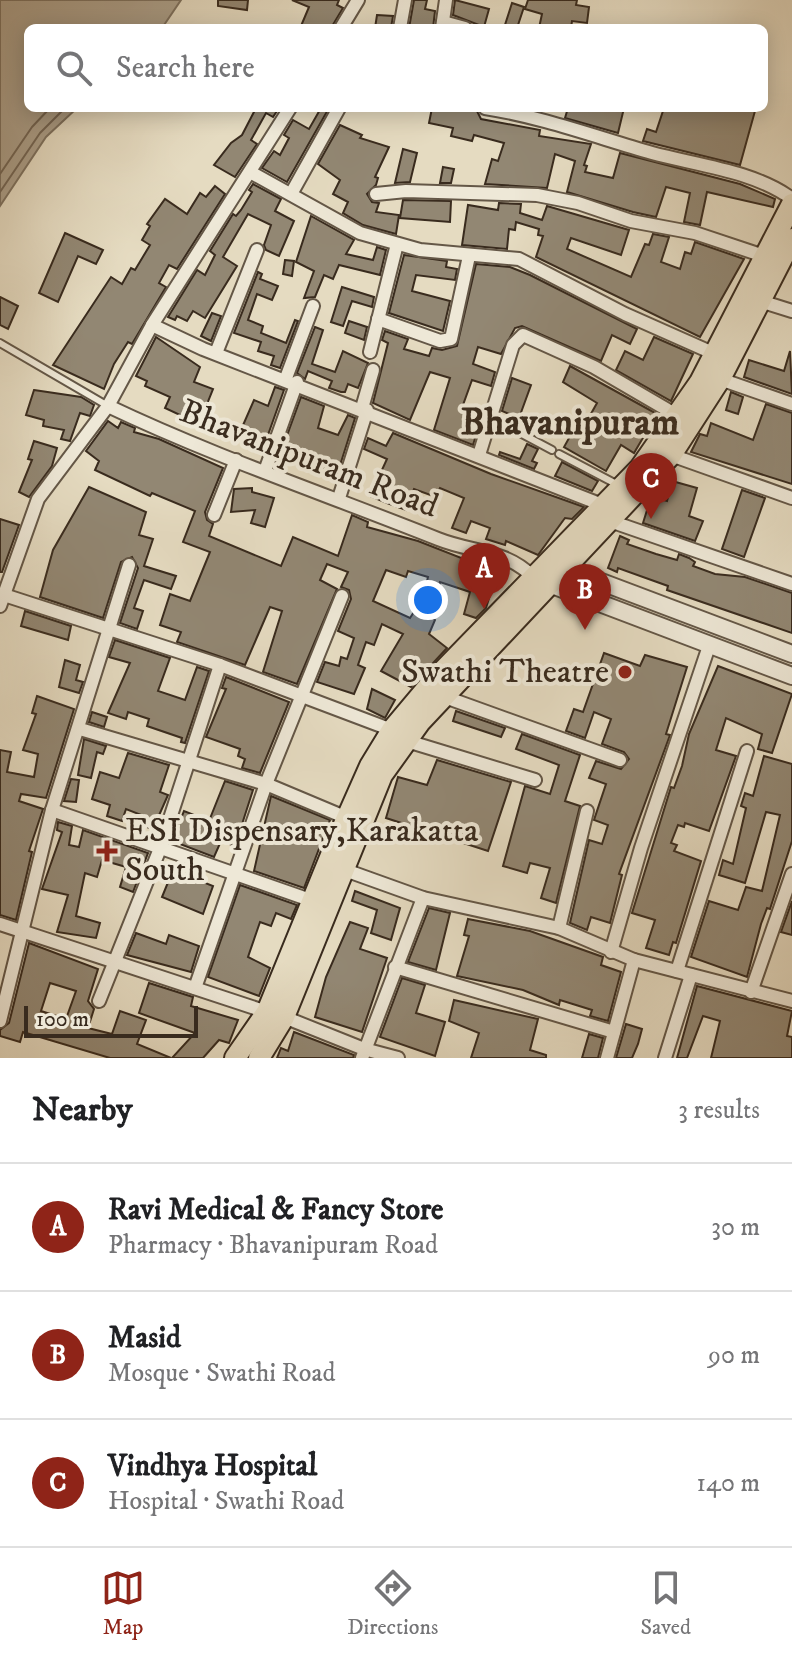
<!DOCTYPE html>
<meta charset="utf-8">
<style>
body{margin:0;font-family:"IM FELL DW Pica",serif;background:#f6f6f6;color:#202124}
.scale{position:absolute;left:24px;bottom:20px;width:174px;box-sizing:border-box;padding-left:8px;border:4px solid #392b1e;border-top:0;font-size:22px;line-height:28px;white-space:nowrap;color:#392b1e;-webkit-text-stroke:6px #eee8d7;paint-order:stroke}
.you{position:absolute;left:428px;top:600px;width:28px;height:28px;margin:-20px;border:6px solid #fff;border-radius:50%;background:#1a73e8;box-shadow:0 0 0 12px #1a73e833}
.badge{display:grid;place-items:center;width:52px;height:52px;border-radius:50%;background:#8f2418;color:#fff;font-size:26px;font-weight:700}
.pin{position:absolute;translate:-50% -66px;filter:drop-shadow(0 2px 4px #0008)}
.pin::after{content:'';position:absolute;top:42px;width:28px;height:24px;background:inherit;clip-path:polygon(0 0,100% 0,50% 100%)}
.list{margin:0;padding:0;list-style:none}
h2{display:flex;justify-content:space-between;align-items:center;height:104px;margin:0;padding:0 32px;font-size:34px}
h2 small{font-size:26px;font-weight:400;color:#757577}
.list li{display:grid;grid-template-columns:52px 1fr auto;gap:24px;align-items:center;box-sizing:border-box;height:128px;padding:0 32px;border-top:2px solid #e0e0e0}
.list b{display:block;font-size:30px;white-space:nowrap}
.list p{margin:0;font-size:26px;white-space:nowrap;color:#757577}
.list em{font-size:26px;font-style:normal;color:#757577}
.icon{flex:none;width:44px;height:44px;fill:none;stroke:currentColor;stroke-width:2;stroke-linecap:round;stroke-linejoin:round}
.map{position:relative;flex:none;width:792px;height:1058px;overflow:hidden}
.search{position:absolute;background:#fff;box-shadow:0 4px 20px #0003;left:24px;right:24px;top:24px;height:88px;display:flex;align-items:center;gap:20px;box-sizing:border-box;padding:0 28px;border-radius:12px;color:#757577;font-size:30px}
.sheet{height:488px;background:#fff}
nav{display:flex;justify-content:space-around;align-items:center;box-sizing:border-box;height:112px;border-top:2px solid #e0e0e0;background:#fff;font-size:22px;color:#757577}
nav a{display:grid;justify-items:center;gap:4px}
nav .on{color:#8f2418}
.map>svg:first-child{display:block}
.water{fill:#ab9f8a;stroke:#7d715f;stroke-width:2}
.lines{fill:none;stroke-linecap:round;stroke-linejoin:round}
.shore{stroke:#726554;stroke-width:2}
.building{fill:#928773;stroke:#392b1e;stroke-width:2;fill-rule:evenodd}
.service-casing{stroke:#645747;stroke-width:10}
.minor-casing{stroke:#645747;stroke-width:16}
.tertiary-casing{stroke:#645747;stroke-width:20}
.trunk-casing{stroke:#392b1e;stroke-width:24}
.service{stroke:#eee8d7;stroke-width:6}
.minor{stroke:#eee8d7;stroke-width:12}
.tertiary{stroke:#eee8d7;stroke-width:16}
.trunk{stroke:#e5dbc1;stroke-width:20}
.poi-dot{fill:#8f2418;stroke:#eee8d7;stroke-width:3}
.labels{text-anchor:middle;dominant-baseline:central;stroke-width:8;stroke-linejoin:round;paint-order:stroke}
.street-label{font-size:34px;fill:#392b1e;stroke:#eee8d7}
.poi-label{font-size:34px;fill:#392b1e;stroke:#eee8d7;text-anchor:end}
.quarter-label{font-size:38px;font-weight:bold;fill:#392b1e;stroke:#eee8d7}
</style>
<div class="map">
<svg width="792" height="1058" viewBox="0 0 792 1058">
<rect width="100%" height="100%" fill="#e5dbc1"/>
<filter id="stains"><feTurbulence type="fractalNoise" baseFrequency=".0025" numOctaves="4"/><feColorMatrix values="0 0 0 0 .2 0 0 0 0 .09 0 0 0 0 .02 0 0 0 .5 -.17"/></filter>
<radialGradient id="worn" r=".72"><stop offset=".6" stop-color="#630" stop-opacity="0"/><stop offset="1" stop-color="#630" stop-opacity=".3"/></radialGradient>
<path class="water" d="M0,0H181L162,28H28V108H77L46,137L0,206Z"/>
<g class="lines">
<g class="shore">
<path d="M0,174L32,127L50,108"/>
<path d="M0,192L40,133L65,108"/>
</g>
</g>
<g class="building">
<path d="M218,0H248L247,10L218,6Z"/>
<path d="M292,0H339L337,5L343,8L331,28H307L301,26L309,7Z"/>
<path d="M414,0H427L425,9L435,11L433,28H409Z"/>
<path d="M455,0L489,9L484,27L453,15Z"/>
<path d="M528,0H577L576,5L589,7L587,23L572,21L571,28H539L542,14L525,9Z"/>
<path d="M512,3L524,7L517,28H504Z"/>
<path d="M377,15L393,16L391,28H375Z"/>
<path d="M256,108H279L273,117L266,113L251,140L257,144L235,177L214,165L231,143L242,135Z"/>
<path d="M321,108H329L287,182L262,168L274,151L280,155L289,138L284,135L293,120L309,129Z"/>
<path d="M432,108H467L477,111L481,119L540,130L539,136L591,144L584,165L587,166L585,172L613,178L620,153L740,184L775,199L773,207L707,192L700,225L684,222L690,193L666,187L656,217L633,212L567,192L575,161L555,154L547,188L485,184L492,159L498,161L504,143L474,135L472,141L451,136L453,128L429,123Z"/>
<path d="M568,108H624L618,133L565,118Z"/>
<path d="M664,108H745L755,111L740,165L643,141L647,129L656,132Z"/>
<path d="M340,125L362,135L360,138L389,147L375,177L378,178L376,185L367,194L372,202L379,203L376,212L399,215L396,234L363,225L343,213L348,202L333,194L340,180L318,164Z"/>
<path d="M403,149L417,153L410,182L395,183Z"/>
<path d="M443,167L454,169L451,183H440Z"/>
<path d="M253,184L281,199L275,211L294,221L279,256L266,250L264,245L271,225L248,214L223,257L237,266L205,318L193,311L187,321L177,316L175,320L168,317L197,270L205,275L215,255L210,251L233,214L236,216L241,210L252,192L249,190Z"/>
<path d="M215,186L225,194L177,269L169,265L159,283L166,287L132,344L128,342L114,364L104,389L53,365L111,277L122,284L131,268L135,270L150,245L142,240L150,226L147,224L165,199L187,214L200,193L206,197Z"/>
<path d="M403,200L451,201L450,222L400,218Z"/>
<path d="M499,203L521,204L520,213L542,220L547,206L629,230L621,255L571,238L567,249L631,277L645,244L649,245L653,234L669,237L661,262L680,269L685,252L691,254L695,242L744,259L700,337L536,257L543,236L538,235L539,229L516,222L515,230L509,229L507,249L462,245L468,205L498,210Z"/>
<path d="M311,216L354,240L346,254L373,260L377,247L386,250L380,275L339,265L333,279L324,275L315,297L304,298L314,271L296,262Z"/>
<path d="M65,233L103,250L96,264L78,256L58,302L39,293Z"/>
<path d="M404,255L447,261L446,267L457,269L455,280L416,275L412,291L450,301L443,331L389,313Z"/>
<path d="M285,260L294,261L292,276L283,274Z"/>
<path d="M476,264L510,267L530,275L637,329L630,344L612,335L601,361L522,326L515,328L501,354L478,347L473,364L495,372L491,386L472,380L463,405L483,413L473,445L434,430L450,378L430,372L410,420L373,403L388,343L382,340L385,331L408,339L404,349L429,356L432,348L442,350L457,346Z"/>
<path d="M258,272L262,274L260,279L278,286L272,300L257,294L248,320L263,326L261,333L286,343L295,320L298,321L280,368L271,365L274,356L258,351L261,342L234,333Z"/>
<path d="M342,287L374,297L372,307L352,301L343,326L331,322Z"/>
<path d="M0,297L18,306L8,329L0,325Z"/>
<path d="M212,313L221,316L211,341L201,336Z"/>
<path d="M349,321L367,327L364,340L345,333Z"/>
<path d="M315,327L323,330L312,364L335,372L343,351L368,363L358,388L348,384L345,392H341L329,388L332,381L308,371L305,379L297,373Z"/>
<path d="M156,337L200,367L194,382L213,389L199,424L165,408L170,397L145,386L147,381L136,376Z"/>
<path d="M654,337L693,354L671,401L616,370L625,351L643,360Z"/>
<path d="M790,351L792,394L744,377L749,360L784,371Z"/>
<path d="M570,366L657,414L634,453L621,445L606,471L564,447L573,431L579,435L597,403L563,382Z"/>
<path d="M512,378L531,385L519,418L502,411Z"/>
<path d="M275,387L284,390L264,446L240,432L254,400L268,406Z"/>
<path d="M34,390L81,397L94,405L90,416L80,413L70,441L61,439L64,430L43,426L44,420L26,415Z"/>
<path d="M731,392L743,397L738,414L726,410Z"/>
<path d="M301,397L324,406L318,428L338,435L348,415L355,418L336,478L323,473L327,461L310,455L307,466L296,462L297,457L281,452Z"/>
<path d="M766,404L792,413V484L691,452L700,434L707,436L711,423L753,440Z"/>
<path d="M108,421L118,428L121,422L135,428L134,432L159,439L223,468L205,512L207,520L213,524L209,536L281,566L293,537L338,556L352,515L368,522L367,527L418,541L497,572L486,608L476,618L464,614L470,592L440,582L433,618L435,620L429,634L447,648L411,687L381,671L403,634L382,624L374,645L366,642L358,665L365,668L354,694L317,682L325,662L339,666L341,657L347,659L354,638L338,631L351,599L349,590L341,587L348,572L327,564L320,580L337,589L297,684L263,672L282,611L270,607L245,665L177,642L181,632L160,625L170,594L190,601L210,552L183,542L195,511L152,493L150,496L95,470L99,461L86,451ZM386,570L406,577L408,571L428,577L423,598L410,618L373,601Z"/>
<path d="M393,433L491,474L584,507L572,519L565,518L538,555L506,541L505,545L486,539L490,528L471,521L466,533L452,528L464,498L440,488L436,497L414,489L406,510L387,503L370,496L387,459L364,449L368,438L386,446Z"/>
<path d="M34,441L57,448L52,466L29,497L19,492L32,460L28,459Z"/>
<path d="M527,444L538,449L532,461L537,463L534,469L499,455L500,452L520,459Z"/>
<path d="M562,462L598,481L592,491L555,476Z"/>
<path d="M672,481L697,488L689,516L703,521L695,541L643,523L648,507L653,509L657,498L667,501Z"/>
<path d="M89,487L146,512L139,535L153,539L144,566L176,576L171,589L144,580L134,608L143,611L137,629L120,623L138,568L132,557L121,562L103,618L40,597L53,550Z"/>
<path d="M252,488V492L274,498L265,527L251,523L255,510L231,512L234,489Z"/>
<path d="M742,490L765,498L744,557L722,549Z"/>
<path d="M0,519L19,525L2,572H0Z"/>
<path d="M620,536L629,540L627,544L656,554L677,560L679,554L689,558L695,562L693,566L715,574L745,577L792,593V633L667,590L668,586L618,568L617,572L608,568Z"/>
<path d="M25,611L71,626L68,640L21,626Z"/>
<path d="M115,640L170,658L158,691L185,700L197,667L209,671L185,743L181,742L182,738L147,726L149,719L128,712L126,719L108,713L130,663L109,657Z"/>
<path d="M604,653L640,666L645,655L687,667L666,734L670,735L619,874L622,875L610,923L591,917L587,930L570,923L589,840L602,844L608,825L594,820L606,784L589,778L596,761L621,769L629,759L624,752L602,744L611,719L594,712L585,738L566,731L574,709L583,712Z"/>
<path d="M65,660L80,665L76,680L83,682L79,693L59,687Z"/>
<path d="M718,666L792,694L772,753L758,749L762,734L726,718L716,750L736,756L709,831L685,823L684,827L678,825L671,843L677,845L674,851L701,861L676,943L673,942L669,955L646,948L655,920L632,913L671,787L674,788L682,766L689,734Z"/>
<path d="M226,677L289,702L260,773L242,768L245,759L238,756L240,749L206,737L226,689L222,688Z"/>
<path d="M372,689L395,700L385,718L367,709Z"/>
<path d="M37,696L74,709L46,798L21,794L19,801L43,809L29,851L32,852L16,920L0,915V750L11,752L7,772L34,777L38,754L23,750L36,714L32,713Z"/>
<path d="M456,711L505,728L501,737L453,721Z"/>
<path d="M92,712L107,717L104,727L89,722Z"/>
<path d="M522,734L580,755L565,801L580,806L556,903L541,898L550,868L530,863L527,873L503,866L525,786L550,794L559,765L516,749Z"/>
<path d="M84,739L106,746L103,754L97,752L91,778L78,775Z"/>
<path d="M128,753L169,765L160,792L168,795L153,829L141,825L144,816L126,809L122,821L107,816L110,805L92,799L100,772L119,778Z"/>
<path d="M764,756L792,764V841L770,909L767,908L761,924L747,977L691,957L709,901L738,910L746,887L762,891L780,815L766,812L745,883L719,875L723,860L733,864L746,808L741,806L745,793L753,796Z"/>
<path d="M437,760L511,782L488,851L386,818L398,777L427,785Z"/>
<path d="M71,779L79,780L76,802L64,801Z"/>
<path d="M225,781L253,790L235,846L221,841L214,857L172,841L184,811L209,821Z"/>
<path d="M271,796L330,820L304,888L254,871Z"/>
<path d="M58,822L72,826L69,845L79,847L83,830L148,853L133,892L120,887L126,867L102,860L97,877L85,873L76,916L100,923L96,938L57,932L68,895L42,889L62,832L57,830Z"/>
<path d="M173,870L213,886L203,914L162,897Z"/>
<path d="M240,885L297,905L291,919L276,913L271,926L260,922L248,957L270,968L259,996L208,977Z"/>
<path d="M355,891L400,908L391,940L371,933L377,910L352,901Z"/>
<path d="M792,901V935L781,932Z"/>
<path d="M429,908L450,913L436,970L408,962Z"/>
<path d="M468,919L530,931L603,957L601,965L621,972L608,1021L590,1016L592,1010L560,1000L559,1005L523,990L457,976L469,936L464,935Z"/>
<path d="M350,922L368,928L360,949L387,958L362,1032L315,1017L326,977Z"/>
<path d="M136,933L166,944L169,935L199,946L191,972L127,955Z"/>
<path d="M29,943L98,969L88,1001L94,1009L88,1028L112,1034L120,1011L146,1020L137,1044L171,1058H110L23,1032L20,1042L0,1036V1030L9,1023ZM50,983L76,991L66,1019L41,1011Z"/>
<path d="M402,978L425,985L416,1013L445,1022L435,1056L380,1037Z"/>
<path d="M149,983L193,997L191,1006L238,1020L229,1043L219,1040L203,1058H172L195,1033L139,1013Z"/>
<path d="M697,986L792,1011L787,1036L792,1037V1058H711L720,1021L703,1016L687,1058H677Z"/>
<path d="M454,1000L538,1019L530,1050L546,1055V1058H471L479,1033L449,1021Z"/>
<path d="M626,1024L642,1029L638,1044L632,1058H616Z"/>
<path d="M294,1032L354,1055L353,1058H277L281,1048L288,1051Z"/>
<path d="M589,1034L603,1038L598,1058H582Z"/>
</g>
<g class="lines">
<g class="service-casing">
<g id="service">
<path d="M0,343L108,406"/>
<path d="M490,417L552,450"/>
<path d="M559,454L620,486"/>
</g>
</g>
<g class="minor-casing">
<g id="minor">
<path d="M443,22L465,28"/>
<path d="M341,28L358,0"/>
<path d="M400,28L405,0"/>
<path d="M442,28L446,0"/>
<path d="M485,108C542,117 596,137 652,153C696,165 755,171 792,199"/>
<path d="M250,172L360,233L420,250L519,259L625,314L715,354"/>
<path d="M291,194L339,108"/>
<path d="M376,194L406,191L537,195L578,203L631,221L695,233L764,256"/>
<path d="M760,301L792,311"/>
<path d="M378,319L440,341L451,339L469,256"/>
<path d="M152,325L203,349L605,506"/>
<path d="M370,352L397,244"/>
<path d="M216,353L257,250"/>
<path d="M286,378L313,306"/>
<path d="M720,379L792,404"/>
<path d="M108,406C215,457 328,495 438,539C473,553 505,549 533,577"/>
<path d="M362,408L373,370"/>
<path d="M479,455L513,345L523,335L594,367L678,416"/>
<path d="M671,455L792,498"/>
<path d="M265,471L297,382"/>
<path d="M339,498L367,410"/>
<path d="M214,515L236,460"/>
<path d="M610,521L792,584"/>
<path d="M4,595L220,665L392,730"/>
<path d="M0,606L38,499L108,406L152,325L290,108"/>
<path d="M445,697L620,760"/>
<path d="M80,729L266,784L347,818"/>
<path d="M407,741L535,780"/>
<path d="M52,810L313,901"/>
<path d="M345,870L423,898L559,928L634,960"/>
<path d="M0,924L267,1012"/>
<path d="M559,928L587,811"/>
<path d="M611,952L641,848L709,646"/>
<path d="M395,967L614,1032"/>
<path d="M677,971L747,751"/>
<path d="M195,988L266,784L342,596"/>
<path d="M751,992L792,874"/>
<path d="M99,1001L161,846L220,665"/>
<path d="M284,1017L364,1049L398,1058"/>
<path d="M0,1021L52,810L129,565"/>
<path d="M362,1058L423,898"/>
<path d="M607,1058L634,960L792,1001"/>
<path d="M665,1058L691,975"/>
</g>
</g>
<g class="tertiary-casing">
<g id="tertiary">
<path d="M567,569L792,654"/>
<path d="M552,585L792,676"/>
</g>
</g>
<g class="trunk-casing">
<g id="trunk">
<path d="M235,1058L267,1012L338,838L370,766L392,730L434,680L640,468L700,382L792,204"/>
<path d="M259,1058L284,1017L382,775L420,722L671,455L720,379L792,239"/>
</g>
</g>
<use href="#service" class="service"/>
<use href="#minor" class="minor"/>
<use href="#tertiary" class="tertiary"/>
<use href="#trunk" class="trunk"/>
</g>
<g class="poi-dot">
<circle cx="625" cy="672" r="8"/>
<path d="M103 839h8v8h8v8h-8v8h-8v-8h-8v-8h8z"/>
</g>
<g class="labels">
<g class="street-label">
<text transform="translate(309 459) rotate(21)">Bhavanipuram Road</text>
</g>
<g class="poi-label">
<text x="609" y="672">Swathi Theatre</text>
<text x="125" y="831" text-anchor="start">ESI Dispensary,Karakatta<tspan x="125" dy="39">South</tspan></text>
</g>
<g class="quarter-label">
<text x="570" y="423">Bhavanipuram</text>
</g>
</g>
<rect width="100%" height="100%" filter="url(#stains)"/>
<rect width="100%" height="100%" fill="url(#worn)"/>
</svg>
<div class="scale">100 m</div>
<div class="you"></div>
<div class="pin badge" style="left:484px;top:609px">A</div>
<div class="pin badge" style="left:585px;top:630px">B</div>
<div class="pin badge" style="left:651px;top:519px">C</div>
<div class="search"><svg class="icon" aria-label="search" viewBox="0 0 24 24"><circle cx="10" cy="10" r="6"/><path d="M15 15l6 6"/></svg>Search here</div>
</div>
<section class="sheet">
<h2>Nearby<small>3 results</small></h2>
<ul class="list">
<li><span class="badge">A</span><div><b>Ravi Medical &amp; Fancy Store</b><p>Pharmacy · Bhavanipuram Road</p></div><em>30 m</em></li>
<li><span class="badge">B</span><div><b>Masid</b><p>Mosque · Swathi Road</p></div><em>90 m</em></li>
<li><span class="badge">C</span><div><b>Vindhya Hospital</b><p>Hospital · Swathi Road</p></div><em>140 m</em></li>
</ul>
</section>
<nav>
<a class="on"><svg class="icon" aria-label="map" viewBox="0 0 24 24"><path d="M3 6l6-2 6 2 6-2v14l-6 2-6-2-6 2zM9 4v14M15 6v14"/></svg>Map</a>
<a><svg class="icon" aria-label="directions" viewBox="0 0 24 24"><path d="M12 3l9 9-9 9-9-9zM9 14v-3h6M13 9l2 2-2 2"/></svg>Directions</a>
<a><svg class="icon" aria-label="saved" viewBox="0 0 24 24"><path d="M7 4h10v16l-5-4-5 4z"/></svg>Saved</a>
</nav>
